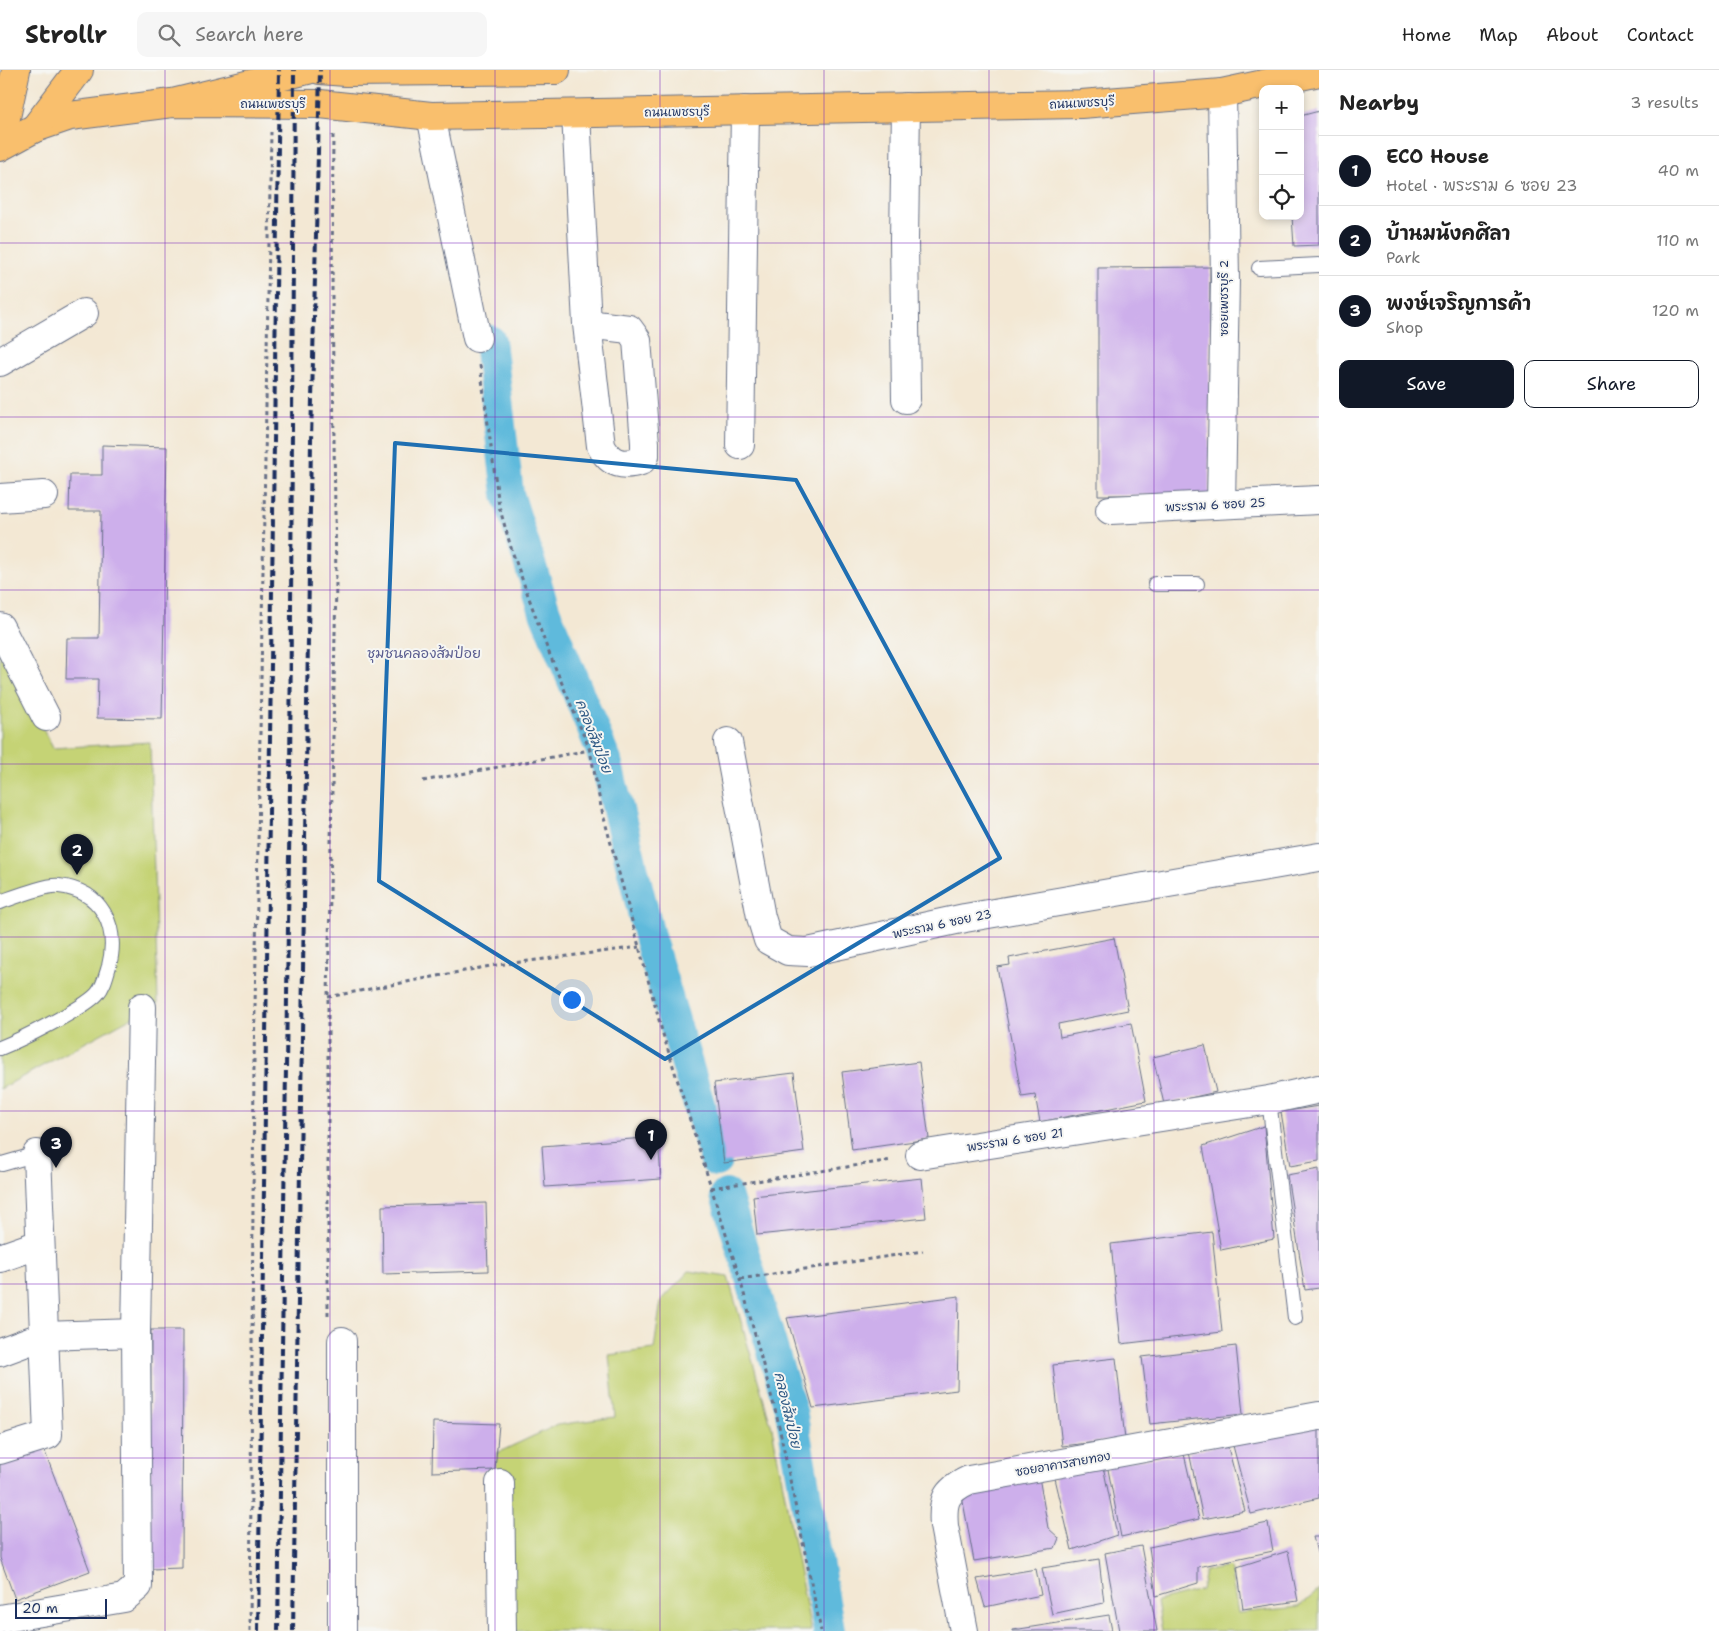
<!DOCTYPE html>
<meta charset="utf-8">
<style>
body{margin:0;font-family:"Shantell Sans","Playpen Sans Thai",sans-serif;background:#f6f6f6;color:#222}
.controls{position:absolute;right:15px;top:15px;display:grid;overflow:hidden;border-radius:10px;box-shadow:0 2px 8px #0003}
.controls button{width:45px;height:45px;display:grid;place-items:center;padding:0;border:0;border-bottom:1px solid #e0e0e0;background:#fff;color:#222;font:25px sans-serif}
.scale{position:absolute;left:15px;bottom:12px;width:92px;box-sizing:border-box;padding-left:5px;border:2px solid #1b2f5e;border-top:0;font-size:14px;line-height:18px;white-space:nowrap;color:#1b2f5e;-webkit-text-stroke:4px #f6f6f2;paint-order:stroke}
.you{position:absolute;left:571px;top:929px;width:18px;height:18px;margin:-12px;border:4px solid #fff;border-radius:50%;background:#1a73e8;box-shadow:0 0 0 8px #1a73e833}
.badge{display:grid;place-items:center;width:32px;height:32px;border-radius:50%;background:#111827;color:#fff;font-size:16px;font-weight:700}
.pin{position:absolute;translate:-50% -41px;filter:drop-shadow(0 1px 2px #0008)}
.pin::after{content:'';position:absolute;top:26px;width:18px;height:15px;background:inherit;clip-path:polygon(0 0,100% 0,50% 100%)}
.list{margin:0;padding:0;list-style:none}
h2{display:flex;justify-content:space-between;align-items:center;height:65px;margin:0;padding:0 20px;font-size:21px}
h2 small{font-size:16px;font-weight:400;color:#767676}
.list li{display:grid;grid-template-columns:32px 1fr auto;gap:15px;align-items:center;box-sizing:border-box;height:70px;padding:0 20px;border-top:1px solid #e0e0e0}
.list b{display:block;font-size:19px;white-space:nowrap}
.list p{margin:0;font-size:16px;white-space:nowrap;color:#767676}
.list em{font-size:16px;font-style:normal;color:#767676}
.actions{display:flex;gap:10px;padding:15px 20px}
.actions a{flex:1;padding:11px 0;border:1px solid #111827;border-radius:10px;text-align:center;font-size:18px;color:#111827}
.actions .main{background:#111827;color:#fff}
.icon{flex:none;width:28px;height:28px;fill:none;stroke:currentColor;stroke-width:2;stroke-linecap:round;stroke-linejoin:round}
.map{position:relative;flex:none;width:1319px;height:1561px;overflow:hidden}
header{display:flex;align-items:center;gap:30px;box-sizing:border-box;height:70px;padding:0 25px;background:#fff;border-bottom:1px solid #e0e0e0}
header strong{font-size:24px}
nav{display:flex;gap:28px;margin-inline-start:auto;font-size:18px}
.search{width:350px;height:45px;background:#f6f6f6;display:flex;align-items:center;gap:12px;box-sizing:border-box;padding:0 18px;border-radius:10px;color:#767676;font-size:19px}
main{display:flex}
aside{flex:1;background:#fff}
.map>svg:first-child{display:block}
.green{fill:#c5d375;stroke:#70816a}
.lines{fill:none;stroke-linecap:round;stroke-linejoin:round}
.canal{stroke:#5ebadc;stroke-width:32}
.building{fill:#cdafeb}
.lane-casing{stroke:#677087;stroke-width:16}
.street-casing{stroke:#677087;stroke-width:30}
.primary-casing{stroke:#677087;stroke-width:30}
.highway-casing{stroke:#677087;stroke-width:30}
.path{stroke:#677087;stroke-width:3;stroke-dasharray:4 4;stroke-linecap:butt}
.lane{stroke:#fff;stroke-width:14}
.street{stroke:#fff;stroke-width:28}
.primary{stroke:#f9bf6d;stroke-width:28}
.highway{stroke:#f9bf6d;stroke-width:28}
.rail{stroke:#1b2f5e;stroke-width:4;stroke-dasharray:8 4;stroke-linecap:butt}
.marked{fill:none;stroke:#1f6fb2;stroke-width:4;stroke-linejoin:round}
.grid{fill:none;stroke:#7b2cbf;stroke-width:1;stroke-opacity:0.55}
.labels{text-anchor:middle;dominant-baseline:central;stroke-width:4;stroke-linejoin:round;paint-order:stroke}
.street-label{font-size:12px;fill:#1b2f5e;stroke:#f6f6f2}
.neighbourhood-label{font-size:14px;fill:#595c8f;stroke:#f6f6f2}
.water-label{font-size:14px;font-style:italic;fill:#2f5984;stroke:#f6f6f2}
</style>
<header>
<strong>Strollr</strong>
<div class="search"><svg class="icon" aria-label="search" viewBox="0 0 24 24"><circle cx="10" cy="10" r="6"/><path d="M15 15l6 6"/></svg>Search here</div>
<nav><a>Home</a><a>Map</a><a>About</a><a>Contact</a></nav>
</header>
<main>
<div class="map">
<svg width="1319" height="1561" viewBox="0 0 1319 1561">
<rect width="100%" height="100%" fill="#f6f6f2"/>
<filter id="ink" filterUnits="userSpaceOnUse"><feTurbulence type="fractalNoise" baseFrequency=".02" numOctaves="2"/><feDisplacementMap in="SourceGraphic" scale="10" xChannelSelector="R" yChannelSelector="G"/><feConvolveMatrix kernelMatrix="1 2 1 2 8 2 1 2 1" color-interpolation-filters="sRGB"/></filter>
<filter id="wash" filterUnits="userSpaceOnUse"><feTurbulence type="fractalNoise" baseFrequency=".0096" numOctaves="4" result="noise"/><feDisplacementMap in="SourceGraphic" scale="20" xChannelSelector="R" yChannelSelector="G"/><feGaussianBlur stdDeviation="1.12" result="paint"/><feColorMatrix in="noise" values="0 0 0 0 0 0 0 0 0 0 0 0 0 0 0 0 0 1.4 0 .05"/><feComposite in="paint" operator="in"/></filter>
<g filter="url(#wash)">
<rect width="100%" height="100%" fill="#f3e8d4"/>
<g class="green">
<path d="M0,579L53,678L150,672L158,933L0,1019Z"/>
<path d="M689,1201L728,1207L772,1358L811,1561H494L487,1440L497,1383L557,1355L615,1347L609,1285L654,1279L661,1231Z"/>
<path d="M1230,1497L1238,1543L1299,1537L1319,1520V1561H1162L1157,1531L1201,1520L1205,1501Z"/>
</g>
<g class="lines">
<g class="canal">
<path d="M490,271L508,424L545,542L606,691L650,870L716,1091"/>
<path d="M726,1125L791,1341L829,1561"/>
</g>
</g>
<g id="blocks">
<g class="building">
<path d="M1319,41V175L1294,176L1292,146H1300V49L1304,45Z"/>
<path d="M1210,197L1209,425H1098V198Z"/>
<path d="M102,375L167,377L162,649L97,648L98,609H66L67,568H99L101,441H69L70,405H102Z"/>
<path d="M1114,868L1128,940L1058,954L1060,967L1131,953L1146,1031L1040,1052L1035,1025L1022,1027L997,897L1010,895L1009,888Z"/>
<path d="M1205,975L1216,1022L1164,1034L1153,987Z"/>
<path d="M919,992L929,1069L852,1080L842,1002Z"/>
<path d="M794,1003L804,1082L724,1093L714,1013Z"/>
<path d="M1319,1036V1091L1290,1096L1281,1042Z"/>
<path d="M1264,1056L1274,1169L1221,1180L1203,1076Z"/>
<path d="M658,1067L661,1109L545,1117L542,1076Z"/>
<path d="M1319,1099V1218L1305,1220L1287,1105Z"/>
<path d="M922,1108L926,1148L757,1165L753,1126Z"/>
<path d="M486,1133L488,1201L383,1204L382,1136Z"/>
<path d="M1212,1162L1222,1262L1121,1274L1111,1174Z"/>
<path d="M959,1226L957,1320L813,1338L787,1248Z"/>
<path d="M151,1260H183L182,1498L150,1499Z"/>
<path d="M1236,1276L1243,1344L1150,1354L1142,1287Z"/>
<path d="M1116,1288L1125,1369L1062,1376L1053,1295Z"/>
<path d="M433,1352L499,1354L495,1400L432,1402Z"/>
<path d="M1319,1356V1428L1251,1444L1232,1372Z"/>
<path d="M42,1374L90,1501L15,1529L0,1488V1390Z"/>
<path d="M1227,1374L1245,1441L1203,1449L1189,1382Z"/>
<path d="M1184,1384L1199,1449L1121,1467L1107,1394Z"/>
<path d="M1103,1396L1117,1465L1072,1480L1054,1404Z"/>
<path d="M1039,1407L1048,1458L1059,1468L1055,1478L974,1491L961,1421Z"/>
<path d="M1268,1453L1273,1481L1198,1497V1513L1156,1526L1149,1477Z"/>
<path d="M1313,1467H1319V1485L1318,1486Z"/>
<path d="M1141,1476L1157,1561H1119L1105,1483Z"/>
<path d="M1288,1481L1298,1531L1243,1539L1237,1497Z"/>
<path d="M1099,1489L1104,1533L1052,1544L1042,1498Z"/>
<path d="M1036,1499L1041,1525L985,1537L977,1509Z"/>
<path d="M1109,1545L1112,1561H1013V1560Z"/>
</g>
</g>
</g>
<g filter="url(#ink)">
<use href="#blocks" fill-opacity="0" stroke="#677087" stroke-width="1"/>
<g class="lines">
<g class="lane-casing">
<g id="lane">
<path d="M1259,198L1319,195"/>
<path d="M1155,514H1197"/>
<path d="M0,832C12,828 48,814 59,816C102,821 119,856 109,896C106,906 104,916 97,924C83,939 20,970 0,978"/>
<path d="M1269,1030L1295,1248"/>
<path d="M2,1094L37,1084"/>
</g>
</g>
<g class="street-casing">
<g id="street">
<path d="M906,37L904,170L906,329"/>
<path d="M576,44L587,254L601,376C610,394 622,397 641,391L645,386V373L637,270L629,259L587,254"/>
<path d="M431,46L477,268"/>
<path d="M0,292L84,243"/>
<path d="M740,375L745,40"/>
<path d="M0,428L44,425"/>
<path d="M1221,434L1225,210L1222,23"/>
<path d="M1110,440L1319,430"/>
<path d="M0,557L46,647"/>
<path d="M728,672L761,847L768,870L788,881L808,882L965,848L1319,787"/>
<path d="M920,1085L1269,1030L1319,1019"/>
<path d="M0,1188L40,1174"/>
<path d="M342,1271V1561"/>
<path d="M0,1282L43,1266L136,1263"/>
<path d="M0,1380L48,1365L37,1084"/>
<path d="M500,1413L502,1561"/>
<path d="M0,1549L124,1528L138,1516L136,1263L142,937"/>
<path d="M964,1561L944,1456C942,1431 945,1421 969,1410L1319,1346"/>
</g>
</g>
<g class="primary-casing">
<g id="primary">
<path d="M35,58L70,46L172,33L320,34L431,46L1081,34L1222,23L1319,2"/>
<path d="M0,76L16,0"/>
<path d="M0,77L35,58L79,0"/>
</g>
</g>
<g class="highway-casing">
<g id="highway">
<path d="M320,0L346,2L556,0"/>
<path d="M172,33L308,0"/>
</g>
</g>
<g class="path">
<path d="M480,295L499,436L512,481L547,578L590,680L601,737L662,961L740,1209L778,1351L821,1561"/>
<path d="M423,711L590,680"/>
<path d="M328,927L490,896L639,877"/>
<path d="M711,1118L892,1090"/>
<path d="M740,1209L923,1181"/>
<path d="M328,1245V927L336,512L332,226L333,63"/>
<path d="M250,1561L254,992L271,62"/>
</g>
<use href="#lane" class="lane"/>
<use href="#street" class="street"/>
<use href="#primary" class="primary"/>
<use href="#highway" class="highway"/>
<g class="rail">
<path d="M258,1561L279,0"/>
<path d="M278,1561L290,716L294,0"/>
<path d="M293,1561L311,371L320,0"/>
</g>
</g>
</g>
<path class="marked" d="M395,373L796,410L1000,788L665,989L379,811Z"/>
<path class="grid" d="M165,0V1561M330,0V1561M495,0V1561M660,0V1561M824,0V1561M989,0V1561M1154,0V1561M0,173H1319M0,347H1319M0,520H1319M0,694H1319M0,867H1319M0,1041H1319M0,1214H1319M0,1388H1319"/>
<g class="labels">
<g class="street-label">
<text transform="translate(1082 33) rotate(-3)">ถนนเพชรบุรี</text>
<text x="273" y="34">ถนนเพชรบุรี</text>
<text transform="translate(677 42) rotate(-1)">ถนนเพชรบุรี</text>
<text transform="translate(1224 228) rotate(-90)">ซอยเพชรบุรี 2</text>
<text transform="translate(1215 435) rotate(-3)">พระราม 6 ซอย 25</text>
<text transform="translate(942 854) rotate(-12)">พระราม 6 ซอย 23</text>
<text transform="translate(1015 1070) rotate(-9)">พระราม 6 ซอย 21</text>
<text transform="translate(1063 1394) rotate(-10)">ซอยอาคารสายทอง</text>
</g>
<g class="neighbourhood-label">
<text x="424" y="583">ชุมชนคลองส้มป่อย</text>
</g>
<g class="water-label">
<text transform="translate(594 666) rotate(69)">คลองส้มป่อย</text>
<text transform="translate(788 1340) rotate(77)">คลองส้มป่อย</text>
</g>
</g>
</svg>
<div class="controls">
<button>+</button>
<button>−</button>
<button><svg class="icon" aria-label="locate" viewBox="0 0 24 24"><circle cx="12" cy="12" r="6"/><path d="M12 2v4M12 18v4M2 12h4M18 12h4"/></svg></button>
</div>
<div class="scale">20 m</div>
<div class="you"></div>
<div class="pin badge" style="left:651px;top:1090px">1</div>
<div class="pin badge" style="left:77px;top:805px">2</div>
<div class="pin badge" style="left:56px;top:1098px">3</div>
</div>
<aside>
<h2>Nearby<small>3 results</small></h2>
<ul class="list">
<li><span class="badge">1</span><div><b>ECO House</b><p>Hotel · พระราม 6 ซอย 23</p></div><em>40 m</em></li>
<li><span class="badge">2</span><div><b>บ้านมนังคศิลา</b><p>Park</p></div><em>110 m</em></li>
<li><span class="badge">3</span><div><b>พงษ์เจริญการค้า</b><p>Shop</p></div><em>120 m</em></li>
</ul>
<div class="actions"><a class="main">Save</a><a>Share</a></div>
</aside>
</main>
